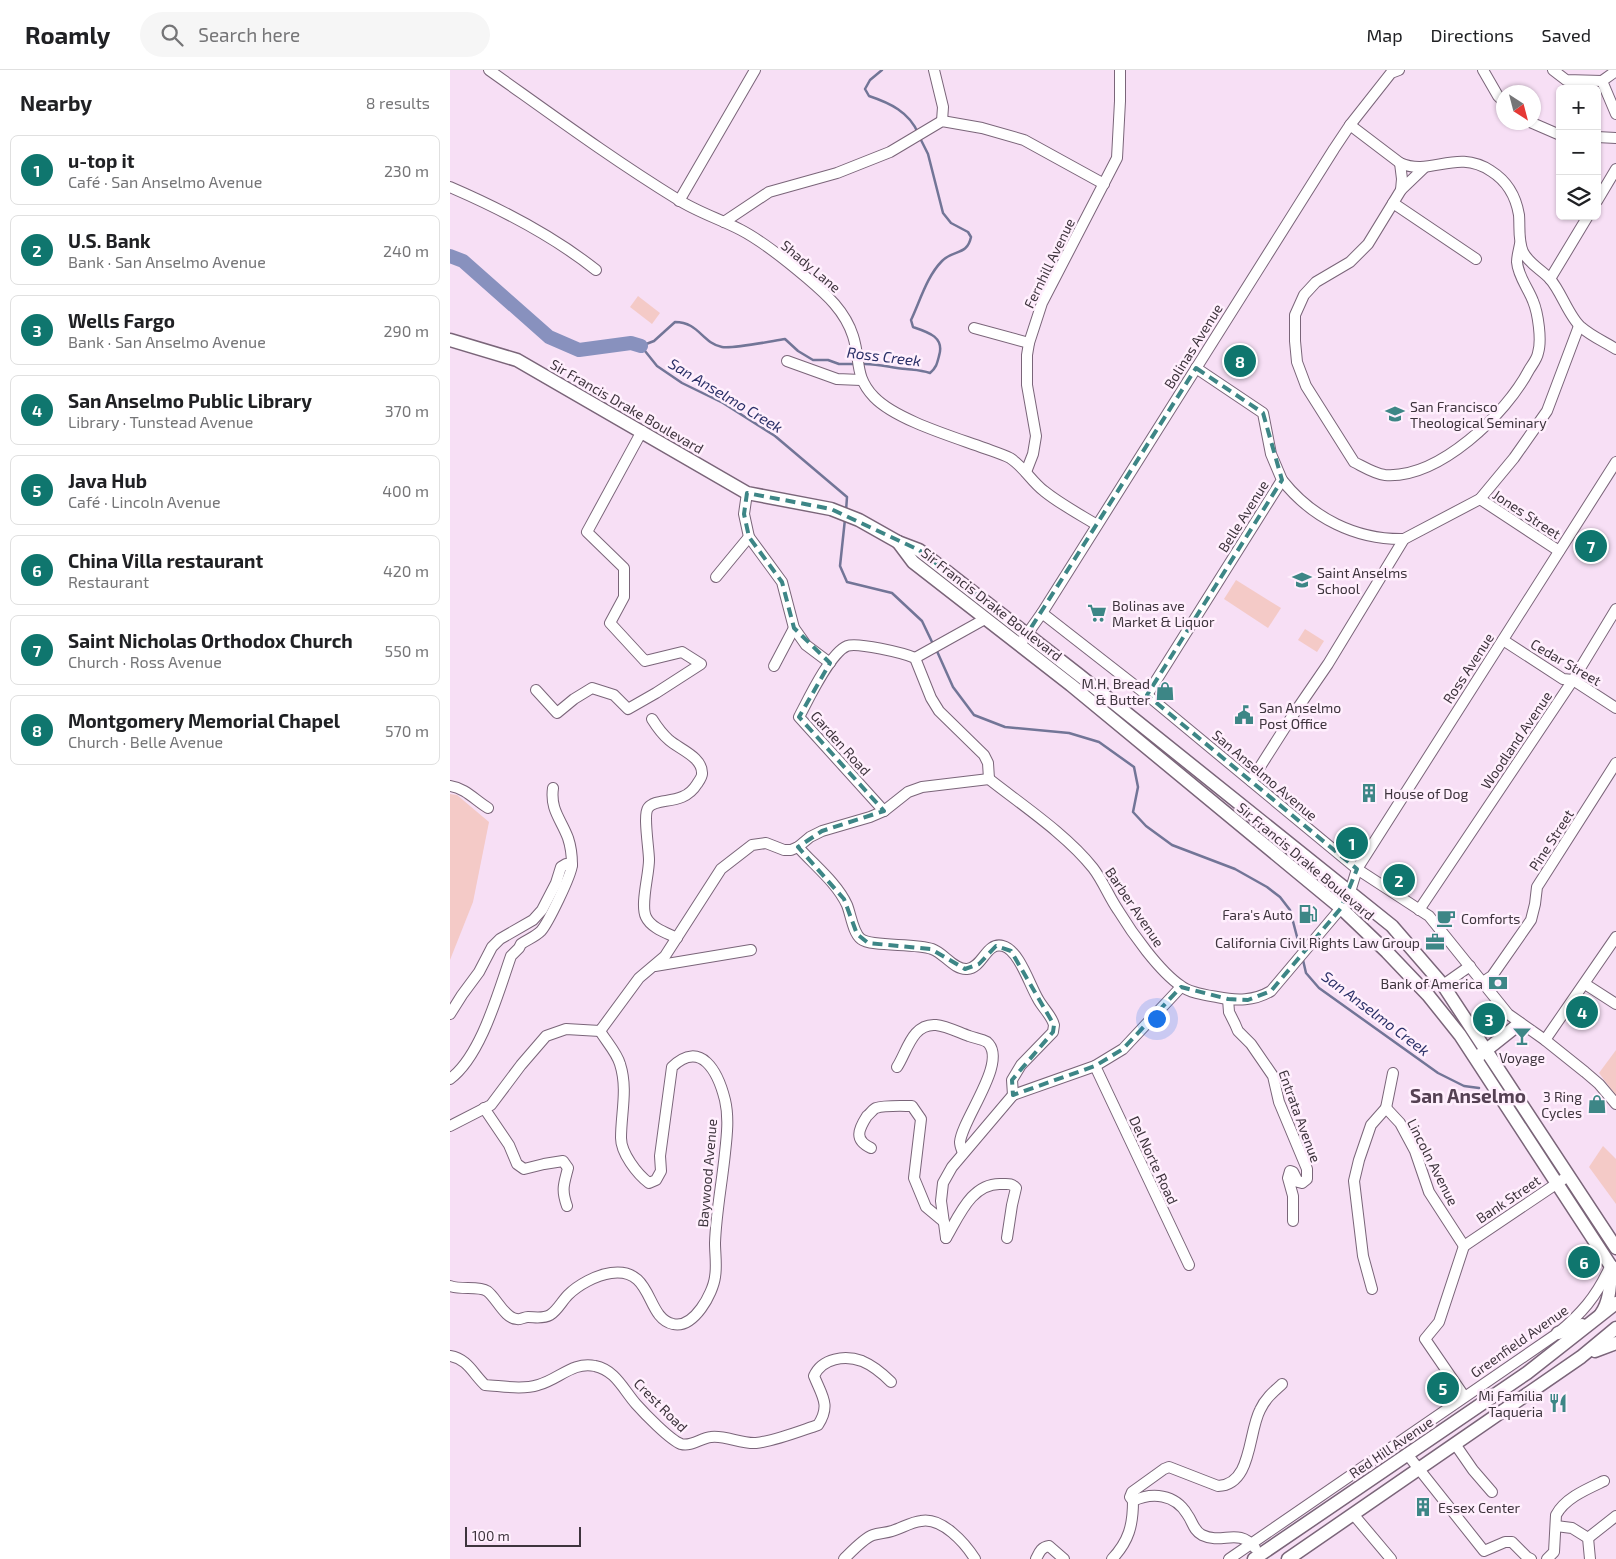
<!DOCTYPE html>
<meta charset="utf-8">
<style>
body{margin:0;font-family:"Exo 2",sans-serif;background:#f6f6f6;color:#202124}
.controls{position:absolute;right:15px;top:15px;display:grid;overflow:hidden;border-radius:8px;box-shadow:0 1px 4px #0004}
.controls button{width:45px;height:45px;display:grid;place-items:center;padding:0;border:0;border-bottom:1px solid #e0e0e0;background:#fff;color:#202124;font:25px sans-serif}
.compass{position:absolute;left:1046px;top:15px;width:45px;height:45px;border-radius:50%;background:#fff;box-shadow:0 1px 4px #0004;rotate:144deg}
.scale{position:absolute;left:15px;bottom:12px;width:116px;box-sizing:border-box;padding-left:5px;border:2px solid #3e343d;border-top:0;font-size:14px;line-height:18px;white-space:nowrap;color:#3e343d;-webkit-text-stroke:4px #ffeffd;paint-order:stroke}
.you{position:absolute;left:706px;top:948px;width:18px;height:18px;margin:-12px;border:4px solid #fff;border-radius:50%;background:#1a73e8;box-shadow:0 0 0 8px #1a73e833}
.badge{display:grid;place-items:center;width:32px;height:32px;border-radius:50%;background:#0f766e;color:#fff;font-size:16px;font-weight:700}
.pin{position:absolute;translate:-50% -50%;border:2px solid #fff;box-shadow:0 1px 5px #0006}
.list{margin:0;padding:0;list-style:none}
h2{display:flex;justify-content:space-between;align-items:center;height:65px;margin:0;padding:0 20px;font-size:21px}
h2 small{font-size:16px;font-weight:400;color:#757577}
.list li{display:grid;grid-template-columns:32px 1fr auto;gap:15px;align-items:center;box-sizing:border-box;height:70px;margin:0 10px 10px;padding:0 10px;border:1px solid #e0e0e0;border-radius:8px}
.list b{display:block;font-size:19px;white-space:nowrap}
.list p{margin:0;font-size:16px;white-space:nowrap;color:#757577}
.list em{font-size:16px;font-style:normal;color:#757577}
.icon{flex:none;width:28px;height:28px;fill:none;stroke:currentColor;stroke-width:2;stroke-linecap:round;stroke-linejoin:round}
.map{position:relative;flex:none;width:1166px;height:1489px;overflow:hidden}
header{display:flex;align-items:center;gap:30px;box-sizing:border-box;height:70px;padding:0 25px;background:#fff;border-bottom:1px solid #e0e0e0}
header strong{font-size:24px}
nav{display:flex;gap:28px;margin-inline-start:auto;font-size:18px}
.search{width:350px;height:45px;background:#f6f6f6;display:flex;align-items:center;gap:12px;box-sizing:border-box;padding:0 18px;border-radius:28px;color:#757577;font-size:19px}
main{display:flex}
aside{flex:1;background:#fff}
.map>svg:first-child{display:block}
.green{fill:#f4cac7}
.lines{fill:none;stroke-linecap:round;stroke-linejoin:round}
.stream{stroke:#727597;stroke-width:2.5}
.river{stroke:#8891be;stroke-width:14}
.minor-casing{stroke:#7a6579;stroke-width:12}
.major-casing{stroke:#7a6579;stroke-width:15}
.minor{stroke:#fff;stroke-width:10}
.major{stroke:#fff;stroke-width:12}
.marked{fill:none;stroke:#3d8686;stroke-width:4;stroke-dasharray:10 6;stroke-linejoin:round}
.labels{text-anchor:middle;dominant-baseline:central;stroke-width:5;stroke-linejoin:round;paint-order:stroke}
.street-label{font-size:14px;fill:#3e343d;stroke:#ffeffd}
.poi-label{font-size:14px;fill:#3e343d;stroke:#ffeffd;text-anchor:start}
.water-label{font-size:15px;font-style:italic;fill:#2a3068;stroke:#ffeffd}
.district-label{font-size:19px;font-weight:bold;fill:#554153;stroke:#ffeffd}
</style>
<header>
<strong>Roamly</strong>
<div class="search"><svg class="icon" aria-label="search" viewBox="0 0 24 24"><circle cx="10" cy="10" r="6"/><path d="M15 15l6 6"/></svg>Search here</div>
<nav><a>Map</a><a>Directions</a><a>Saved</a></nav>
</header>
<main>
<aside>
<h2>Nearby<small>8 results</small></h2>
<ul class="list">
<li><span class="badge">1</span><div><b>u-top it</b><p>Café · San Anselmo Avenue</p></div><em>230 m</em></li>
<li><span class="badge">2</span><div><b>U.S. Bank</b><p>Bank · San Anselmo Avenue</p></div><em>240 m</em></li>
<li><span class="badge">3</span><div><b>Wells Fargo</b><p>Bank · San Anselmo Avenue</p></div><em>290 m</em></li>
<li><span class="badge">4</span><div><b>San Anselmo Public Library</b><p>Library · Tunstead Avenue</p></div><em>370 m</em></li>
<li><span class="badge">5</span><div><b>Java Hub</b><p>Café · Lincoln Avenue</p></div><em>400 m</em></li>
<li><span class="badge">6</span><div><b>China Villa restaurant</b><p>Restaurant</p></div><em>420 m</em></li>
<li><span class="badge">7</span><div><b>Saint Nicholas Orthodox Church</b><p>Church · Ross Avenue</p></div><em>550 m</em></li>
<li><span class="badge">8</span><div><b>Montgomery Memorial Chapel</b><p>Church · Belle Avenue</p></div><em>570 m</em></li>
</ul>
</aside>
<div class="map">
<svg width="1166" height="1489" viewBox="0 0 1166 1489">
<rect width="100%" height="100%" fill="#f7dff5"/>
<g class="green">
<path d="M188,226L210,243L202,254L180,237Z"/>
<path d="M786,510L831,538L818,558L774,529Z"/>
<path d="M855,559L874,571L867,582L848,570Z"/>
<path d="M0,724L7,725L39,752L23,832L0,890Z"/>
<path d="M1166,980V1026L1149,1003Z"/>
<path d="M1153,1076L1166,1089V1134L1139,1097Z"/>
</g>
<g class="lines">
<g class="stream">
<path d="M432,0L420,10L415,19L419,26C440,33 459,42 468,63"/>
<path d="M412,294C427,293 441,298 456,299C465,300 471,300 480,303C486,298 487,294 489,286C495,267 478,262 463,257L461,250C470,231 477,206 492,191C504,179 517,186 521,167L518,162L501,153L493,143L478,84L470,68"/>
<path d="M396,441L397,427L325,366L273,333L232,313L207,296L191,276L204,271L225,252C249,252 252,273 272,277C283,279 322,271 335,269L348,281L363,290H378L389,294H406"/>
<path d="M395,449L390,496L397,512L442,523L472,551L483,574"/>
<path d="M486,579L503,617L524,645L555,657L619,663L649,672L684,697L688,717L683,742L696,756L722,775L785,799L817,817L830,827L840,840L851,882"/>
<path d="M853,890L856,903L869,918L988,1003L1014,1016L1029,1018"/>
</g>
<path class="river" d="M0,186L13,191L99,267L129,280L181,273L191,276"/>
<g class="minor-casing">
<g id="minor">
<path d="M39,0C101,44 162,89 227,129C247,142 270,149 291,160C314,172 337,191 357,208C377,225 395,241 403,266C411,291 404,306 424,327C446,350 504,367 534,378C542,381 552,384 560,388C574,397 581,411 594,421C610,434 629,444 647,455"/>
<path d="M484,0L493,37L492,51"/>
<path d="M1033,0L1048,26L1054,32"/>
<path d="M1103,0L1116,10L1152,11"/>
<path d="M1166,1L1152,11L1166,44"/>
<path d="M1080,52L1110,65"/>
<path d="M900,55L950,93C981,107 1006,78 1041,101C1057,111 1066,127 1069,145C1070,158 1068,170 1073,182C1079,194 1092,200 1100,209C1111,221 1119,247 1131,257C1141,266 1155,272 1166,279"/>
<path d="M1147,67L1166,68"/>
<path d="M950,93L952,109L951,120"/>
<path d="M975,97L951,120L918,174L900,192L866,212L854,225L845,245V271L847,292L856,316L904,392C914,397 925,404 935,405C989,409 1056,344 1079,300C1082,295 1087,289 1088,283C1092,270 1088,243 1083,231C1078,218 1068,206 1067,192C1067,186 1069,180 1070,174"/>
<path d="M0,117C51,139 102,165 146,200"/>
<path d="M229,131L305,0"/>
<path d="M1147,131L1166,99"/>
<path d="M943,133L1026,189"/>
<path d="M274,152L319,122L387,103L440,82L492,51L532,58L574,70L654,114"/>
<path d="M1100,209L1138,146"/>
<path d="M524,258L579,273"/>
<path d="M337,291L387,309L411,310"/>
<path d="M576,402L583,384L586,366L577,315V285L579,273L592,233L667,88L670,31V0"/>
<path d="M832,410C862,448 906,470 954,469"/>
<path d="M297,423L294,444L299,467L332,512L344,558L356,575L380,593"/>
<path d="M1030,429L1109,481"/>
<path d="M266,507L299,467"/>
<path d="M592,543L697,625L907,799L979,846L1058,944L1095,970L1135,1002L1149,1014L1166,1034"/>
<path d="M573,570L592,543L884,79L900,55L941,3L949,0"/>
<path d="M1053,570L1113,609L1123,610L1166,638"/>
<path d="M465,588L535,549"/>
<path d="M324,596L344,558"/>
<path d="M86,620L107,643L124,629L142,618L164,625L178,639L206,623L251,594L232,582L195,591L160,553L174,527V498L137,462L192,361"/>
<path d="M697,625L832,410L821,384L813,343L746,298"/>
<path d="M202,649C207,657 212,664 219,670C229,679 253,687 252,704C252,707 249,711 247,714C233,737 207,726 198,738C193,745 199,779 199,790C199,805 190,835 196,847C201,858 217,863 227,868"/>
<path d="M539,709C572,735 617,765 643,798C653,811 659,827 668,840C682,863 709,901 731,916C740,923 755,925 767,927C787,931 804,931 821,921L891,838L900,822L907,799L1166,392"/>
<path d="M801,711L843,645L878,594L954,469L1030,429L1064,388L1097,341L1129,256"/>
<path d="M0,716C15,718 25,730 38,738"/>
<path d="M434,741L349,647C358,630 380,583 397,576C407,572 454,583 465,588L481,628L489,641L534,685L538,693L539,709"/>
<path d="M348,777C364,795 387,813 397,835C401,845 403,863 411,869C421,877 465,873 482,879C494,883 504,900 517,899C533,898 536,871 553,876C569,880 580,916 588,929C592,937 602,946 604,955C604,956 603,961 603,962L571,995L562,1010L563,1025"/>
<path d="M969,840L1123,610L1166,539"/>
<path d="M205,896L301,880"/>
<path d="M1033,912L1042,906L1081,850L1085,834L1087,817L1166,693"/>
<path d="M1135,914L1166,934"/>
<path d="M993,915L1020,896"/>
<path d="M778,929L779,942L785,954L788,961L801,974L823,1006L829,1032L857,1099V1109L852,1113L848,1112L843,1102L840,1101L838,1108L843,1126V1151"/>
<path d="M0,944L12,925L29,902L42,877L50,869L83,850L92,840L106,813L111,797L116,794L122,795"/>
<path d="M1095,970L1166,867"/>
<path d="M645,996L739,1195"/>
<path d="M447,997C457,982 462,953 486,955C496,956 508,962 519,966C524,968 532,969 537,972C559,991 512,1049 510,1072C510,1076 512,1080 513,1083"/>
<path d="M0,1009C31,986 48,923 61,886L69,878L71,874C78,869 85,867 91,861C98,853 121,806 122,795C122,786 121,777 118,768C111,749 100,740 103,718"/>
<path d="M563,1025L645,996L673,979L731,917"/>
<path d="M34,1038L59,1075L67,1094L74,1099L94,1094L113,1091L118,1098C114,1114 111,1119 117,1136"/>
<path d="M936,1038L943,1003"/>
<path d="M0,1056L41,1035L71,995L96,966L116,959L150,961L189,908L215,886L271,799L302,775L316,773L334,780H341L348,777L360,767L372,761L420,747L434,741L458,722L472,717L539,709"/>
<path d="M421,1078C404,1070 408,1060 417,1046C420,1044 423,1039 426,1038C434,1035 453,1036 462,1036L471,1049L464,1108L476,1137L494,1152"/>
<path d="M496,1168L491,1131L493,1113L502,1097L563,1025"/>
<path d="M496,1168C509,1146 522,1112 552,1114C558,1114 561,1113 566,1118L562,1135L557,1168"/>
<path d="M1014,1176L989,1252L975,1269L1014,1326"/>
<path d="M1014,1176L1118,1106"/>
<path d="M0,1216C10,1220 29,1216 37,1221C46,1227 55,1249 67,1249C70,1250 74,1247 78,1247C85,1247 93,1249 100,1245C107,1241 112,1231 118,1225C128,1215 146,1205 161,1203C204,1197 195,1248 223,1254C244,1259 263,1223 265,1207C267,1196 265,1184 265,1173C266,1143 272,1113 275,1083C277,1065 279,1047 275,1030C268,1002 251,969 222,997L210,1086L211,1101L206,1110L199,1113C187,1104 171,1083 171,1068C171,1043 178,1019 170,994C167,983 156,971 150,961"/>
<path d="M922,1219L913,1186L904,1111L909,1090L921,1055L936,1038L950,1053L965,1081L979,1122L1014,1176"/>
<path d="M0,1286C18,1289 23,1304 35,1315C52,1316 72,1320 88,1315C108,1310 123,1291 145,1296C165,1300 173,1319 186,1334C194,1343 220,1370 231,1374C241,1377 251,1368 261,1367C275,1365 291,1374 306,1373C325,1371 350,1361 368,1355C381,1335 372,1326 364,1306C372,1288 395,1285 412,1291C424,1296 433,1304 441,1312"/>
<path d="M1005,1374L1023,1400L1042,1422"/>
<path d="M957,1384L1034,1481L1055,1472H1062L1077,1487L1081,1489"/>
<path d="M683,1431L680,1427L682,1422L714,1399L719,1397L768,1416C802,1415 798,1363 810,1340C815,1329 823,1322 832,1314"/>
<path d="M903,1444L941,1489"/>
<path d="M1106,1456L1122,1458L1138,1468L1140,1489"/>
<path d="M1138,1468L1166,1446"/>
<path d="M394,1489C401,1482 414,1468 423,1465C429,1463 436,1463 442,1461C452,1458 461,1452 471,1451C492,1447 515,1473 525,1489"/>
<path d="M586,1489C589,1483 591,1477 599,1476L614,1489"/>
<path d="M662,1489C679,1471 683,1455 683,1431C702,1422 725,1424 737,1444C743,1452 743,1460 752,1465C773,1475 788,1457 805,1478"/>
<path d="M779,1489L1108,1263C1131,1244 1146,1227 1159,1199"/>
<path d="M1097,1489L1104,1482L1106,1445C1115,1428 1137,1419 1154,1411"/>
</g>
</g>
<g class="major-casing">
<g id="major">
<path d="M0,270L67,290L297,423L381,439L409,450L448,472L469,480L629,605L942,856L993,915L1166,1178"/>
<path d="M448,472L463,492L621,615L891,838L937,882L978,925L1010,965L1166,1204"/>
<path d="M1030,985L1069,954"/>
<path d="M1151,1244C1161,1230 1160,1212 1161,1196"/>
<path d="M1108,1263L1132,1255"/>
<path d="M1145,1281L1166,1273"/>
<path d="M804,1489L1077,1303L1166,1233"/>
<path d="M838,1489L1131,1287L1166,1258"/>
</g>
</g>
<use href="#minor" class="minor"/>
<use href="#major" class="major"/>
</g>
<path class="marked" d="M746,298L813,343L832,410L697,625L907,799L891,838L821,921L798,930L778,929L731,917L673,979L645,996L563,1025L562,1010L603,962L604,955L561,881L546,876L529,894L515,899L481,879L418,873L407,864L394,829L348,777L372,761L434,741L349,647L380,593L344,558L332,512L299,467L294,444L297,423L381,439L469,480L577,564Z"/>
<defs>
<g id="school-bare" transform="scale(1.5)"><path d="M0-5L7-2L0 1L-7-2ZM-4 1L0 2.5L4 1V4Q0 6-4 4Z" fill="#3d8686" stroke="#ffeffd" stroke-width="2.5" paint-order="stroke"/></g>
<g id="supermarket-bare" transform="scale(1.5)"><path d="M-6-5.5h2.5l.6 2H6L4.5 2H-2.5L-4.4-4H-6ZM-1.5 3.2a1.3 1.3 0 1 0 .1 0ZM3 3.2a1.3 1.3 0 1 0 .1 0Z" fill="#3d8686" stroke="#ffeffd" stroke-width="2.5" paint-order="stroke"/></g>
<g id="shop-bare" transform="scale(1.5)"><path d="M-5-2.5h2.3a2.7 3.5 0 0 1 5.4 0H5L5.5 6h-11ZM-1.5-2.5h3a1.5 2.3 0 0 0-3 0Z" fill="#3d8686" stroke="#ffeffd" stroke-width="2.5" paint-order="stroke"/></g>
<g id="civic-bare" transform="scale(1.5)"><path d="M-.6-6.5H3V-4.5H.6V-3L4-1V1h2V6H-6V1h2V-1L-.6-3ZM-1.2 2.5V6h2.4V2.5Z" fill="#3d8686" stroke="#ffeffd" stroke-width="2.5" paint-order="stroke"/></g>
<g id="building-bare" transform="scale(1.5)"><path d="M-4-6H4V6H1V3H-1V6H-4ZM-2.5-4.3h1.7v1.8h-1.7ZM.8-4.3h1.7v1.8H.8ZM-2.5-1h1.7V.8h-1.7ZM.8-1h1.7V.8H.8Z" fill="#3d8686" stroke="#ffeffd" stroke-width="2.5" paint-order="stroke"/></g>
<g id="fuel-bare" transform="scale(1.5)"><path d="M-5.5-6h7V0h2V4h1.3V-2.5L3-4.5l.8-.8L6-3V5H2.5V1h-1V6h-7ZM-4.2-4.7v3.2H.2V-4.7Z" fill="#3d8686" stroke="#ffeffd" stroke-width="2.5" paint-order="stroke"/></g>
<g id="cafe-bare" transform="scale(1.5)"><path d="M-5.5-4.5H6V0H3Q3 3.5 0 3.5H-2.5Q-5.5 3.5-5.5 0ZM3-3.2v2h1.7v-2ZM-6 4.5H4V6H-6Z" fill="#3d8686" stroke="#ffeffd" stroke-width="2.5" paint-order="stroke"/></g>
<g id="office-bare" transform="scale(1.5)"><path d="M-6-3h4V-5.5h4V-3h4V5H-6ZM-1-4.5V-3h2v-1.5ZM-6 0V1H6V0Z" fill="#3d8686" stroke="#ffeffd" stroke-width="2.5" paint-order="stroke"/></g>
<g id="bank-bare" transform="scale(1.5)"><path d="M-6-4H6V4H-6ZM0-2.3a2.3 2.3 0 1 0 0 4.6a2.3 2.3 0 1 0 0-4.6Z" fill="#3d8686" stroke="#ffeffd" stroke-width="2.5" paint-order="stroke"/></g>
<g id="bar-bare" transform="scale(1.5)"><path d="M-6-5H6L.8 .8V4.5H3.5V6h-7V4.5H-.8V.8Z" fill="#3d8686" stroke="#ffeffd" stroke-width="2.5" paint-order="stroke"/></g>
<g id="restaurant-bare" transform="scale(1.5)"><path d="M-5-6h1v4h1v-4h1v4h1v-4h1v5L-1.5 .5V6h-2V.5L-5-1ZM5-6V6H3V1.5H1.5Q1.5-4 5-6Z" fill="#3d8686" stroke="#ffeffd" stroke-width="2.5" paint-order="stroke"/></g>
</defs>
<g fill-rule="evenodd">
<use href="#school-bare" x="945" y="344"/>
<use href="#school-bare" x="852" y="510"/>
<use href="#supermarket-bare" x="647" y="543"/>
<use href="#shop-bare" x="715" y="621"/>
<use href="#civic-bare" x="794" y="645"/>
<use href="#building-bare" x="919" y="723"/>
<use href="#fuel-bare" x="858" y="844"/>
<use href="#cafe-bare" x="996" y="848"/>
<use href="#office-bare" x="985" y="872"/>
<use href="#bank-bare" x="1048" y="913"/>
<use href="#bar-bare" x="1072" y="966"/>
<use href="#shop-bare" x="1147" y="1034"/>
<use href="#restaurant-bare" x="1108" y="1333"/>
<use href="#building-bare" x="973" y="1437"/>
</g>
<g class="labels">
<g class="street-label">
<text transform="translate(599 193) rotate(-64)">Fernhill Avenue</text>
<text transform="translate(361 196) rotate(40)">Shady Lane</text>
<text transform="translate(743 276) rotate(-58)">Bolinas Avenue</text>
<text transform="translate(177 336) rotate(30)">Sir Francis Drake Boulevard</text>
<text transform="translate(1077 444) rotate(33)">Jones Street</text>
<text transform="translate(793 446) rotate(-58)">Belle Avenue</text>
<text transform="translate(542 534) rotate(38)">Sir Francis Drake Boulevard</text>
<text transform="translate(1116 592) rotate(30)">Cedar Street</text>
<text transform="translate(1018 598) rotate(-57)">Ross Avenue</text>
<text transform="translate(1066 670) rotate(-56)">Woodland Avenue</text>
<text transform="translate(391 673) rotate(48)">Garden Road</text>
<text transform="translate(815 705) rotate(40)">San Anselmo Avenue</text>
<text transform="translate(1101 770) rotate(-57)">Pine Street</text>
<text transform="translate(856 791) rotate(40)">Sir Francis Drake Boulevard</text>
<text transform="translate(685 837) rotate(56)">Barber Avenue</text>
<text transform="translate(850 1046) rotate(70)">Entrata Avenue</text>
<text transform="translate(704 1090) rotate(65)">Del Norte Road</text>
<text transform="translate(983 1092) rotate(63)">Lincoln Avenue</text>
<text transform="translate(257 1103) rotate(-85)">Baywood Avenue</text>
<text transform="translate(1058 1129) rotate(-34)">Bank Street</text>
<text transform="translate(1069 1271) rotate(-35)">Greenfield Avenue</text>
<text transform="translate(211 1335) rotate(45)">Crest Road</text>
<text transform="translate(941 1377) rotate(-34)">Red Hill Avenue</text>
</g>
<g class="poi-label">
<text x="960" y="336">San Francisco<tspan x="960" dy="16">Theological Seminary</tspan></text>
<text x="867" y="502">Saint Anselms<tspan x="867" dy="16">School</tspan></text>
<text x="662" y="535">Bolinas ave<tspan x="662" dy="16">Market &amp; Liquor</tspan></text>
<text x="700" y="613" text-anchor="end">M.H. Bread<tspan x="700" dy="16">&amp; Butter</tspan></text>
<text x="809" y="637">San Anselmo<tspan x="809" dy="16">Post Office</tspan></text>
<text x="934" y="723">House of Dog</text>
<text x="843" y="844" text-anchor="end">Fara's Auto</text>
<text x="1011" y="848">Comforts</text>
<text x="970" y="872" text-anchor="end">California Civil Rights Law Group</text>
<text x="1033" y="913" text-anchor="end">Bank of America</text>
<text x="1072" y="987" text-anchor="middle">Voyage</text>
<text x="1132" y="1026" text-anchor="end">3 Ring<tspan x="1132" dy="16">Cycles</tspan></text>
<text x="1093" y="1325" text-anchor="end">Mi Familia<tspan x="1093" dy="16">Taqueria</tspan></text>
<text x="988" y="1437">Essex Center</text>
</g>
<g class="water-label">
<text transform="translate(434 286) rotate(7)">Ross Creek</text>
<text transform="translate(276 325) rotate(31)">San Anselmo Creek</text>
<text transform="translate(926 943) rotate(37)">San Anselmo Creek</text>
</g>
<g class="district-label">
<text x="1018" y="1025">San Anselmo</text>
</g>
</g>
</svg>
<div class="controls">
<button>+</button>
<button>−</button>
<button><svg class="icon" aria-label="layers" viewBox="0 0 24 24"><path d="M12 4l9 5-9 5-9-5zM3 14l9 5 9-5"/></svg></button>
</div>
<svg class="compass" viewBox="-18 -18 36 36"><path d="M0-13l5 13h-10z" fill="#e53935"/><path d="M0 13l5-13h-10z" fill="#757577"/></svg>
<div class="scale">100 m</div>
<div class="you"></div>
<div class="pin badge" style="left:902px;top:773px">1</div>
<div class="pin badge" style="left:949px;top:810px">2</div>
<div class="pin badge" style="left:1039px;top:949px">3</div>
<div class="pin badge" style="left:1132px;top:942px">4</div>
<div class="pin badge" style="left:993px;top:1318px">5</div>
<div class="pin badge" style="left:1134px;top:1192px">6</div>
<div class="pin badge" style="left:1141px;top:476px">7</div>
<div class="pin badge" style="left:790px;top:291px">8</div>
</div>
</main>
